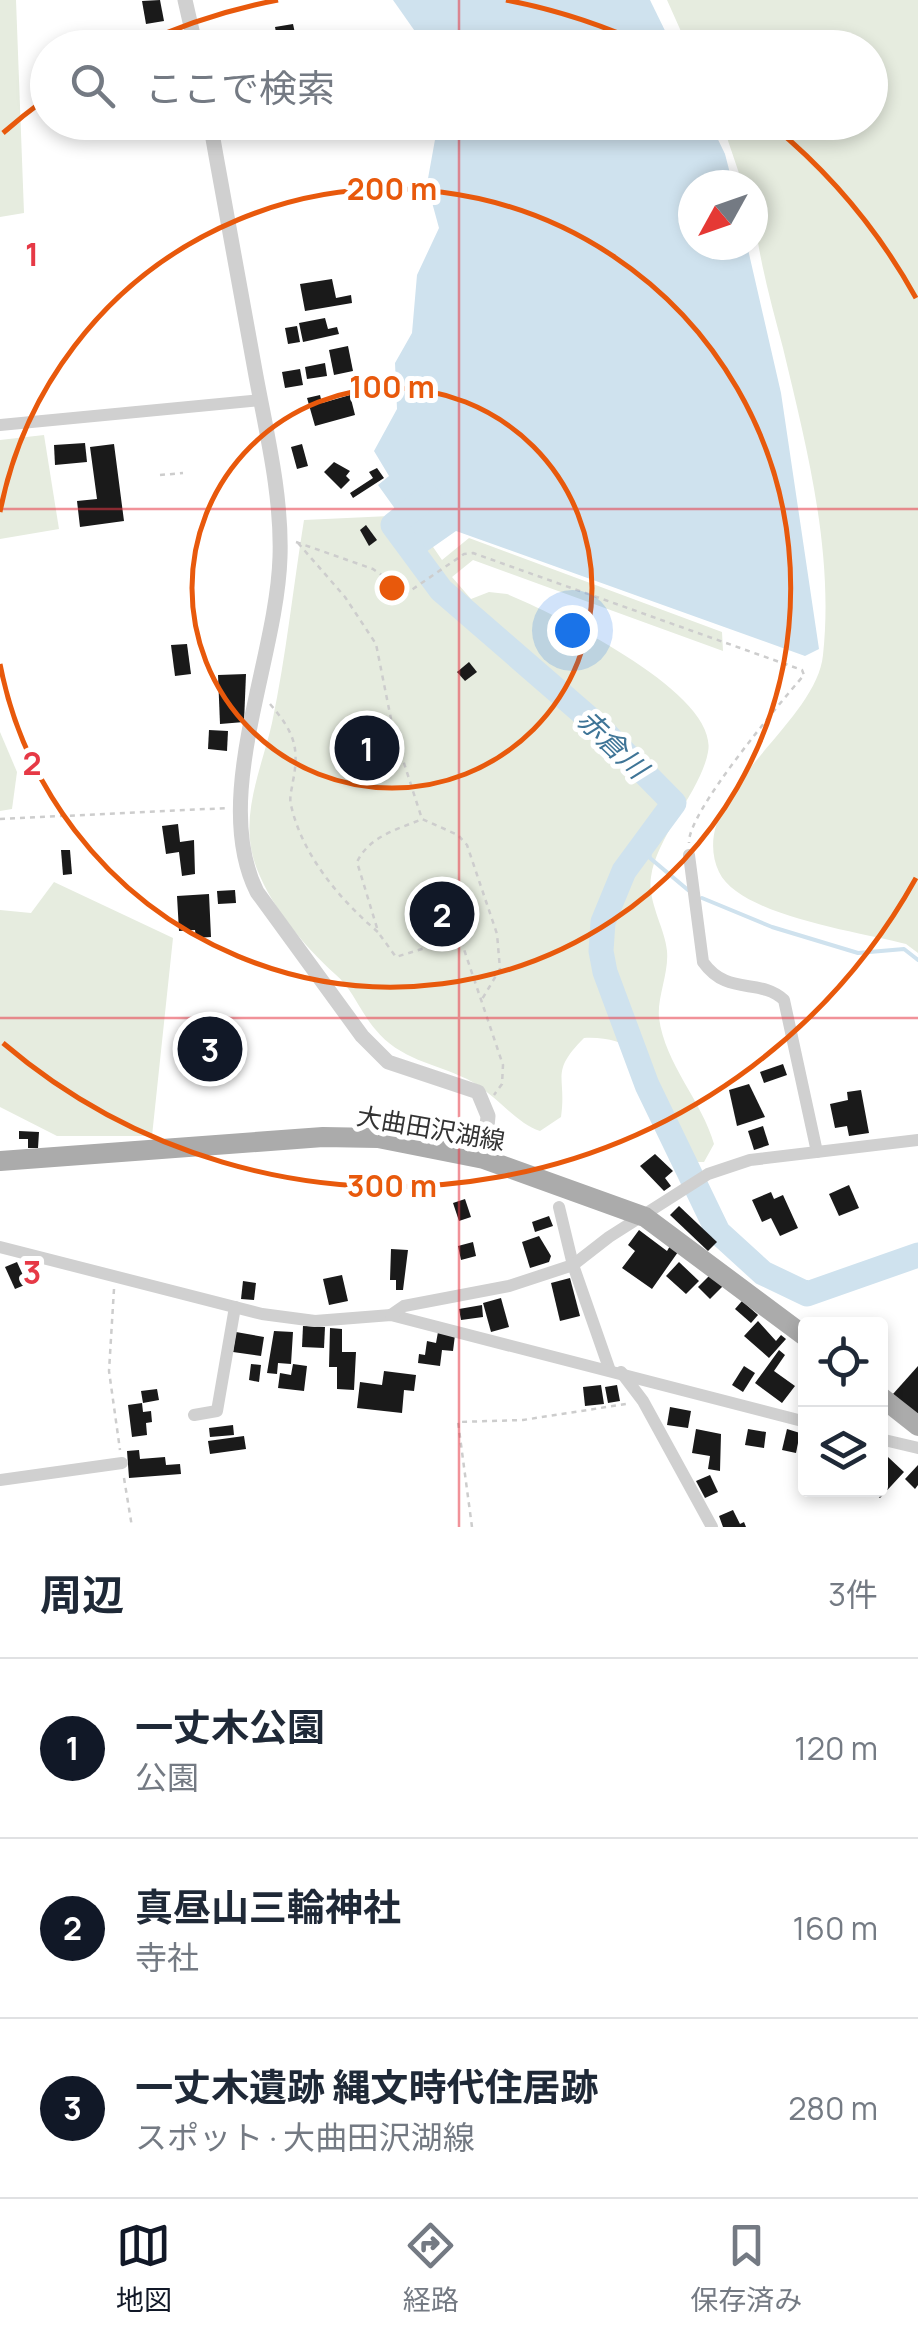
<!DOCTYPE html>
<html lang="ja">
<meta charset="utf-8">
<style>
body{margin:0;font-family:Manrope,"Noto Sans JP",sans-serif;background:#f6f6f7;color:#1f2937}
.controls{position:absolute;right:30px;bottom:30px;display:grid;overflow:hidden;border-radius:10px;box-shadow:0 5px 15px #0003}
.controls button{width:90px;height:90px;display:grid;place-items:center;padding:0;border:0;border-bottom:2px solid #e0e1e3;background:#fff;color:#1f2937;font:50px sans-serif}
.compass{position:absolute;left:678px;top:170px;width:90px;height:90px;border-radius:50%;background:#fff;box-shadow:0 5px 15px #0003;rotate:230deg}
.you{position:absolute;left:572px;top:630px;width:35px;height:35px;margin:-25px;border:8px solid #fff;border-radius:50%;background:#1a73e8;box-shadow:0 0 0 15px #1a73e833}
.badge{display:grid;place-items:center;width:65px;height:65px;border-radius:50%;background:#111827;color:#fff;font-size:32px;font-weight:700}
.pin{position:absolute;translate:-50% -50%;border:5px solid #fff;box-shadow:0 2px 10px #0006}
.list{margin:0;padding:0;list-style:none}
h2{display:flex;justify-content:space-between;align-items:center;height:130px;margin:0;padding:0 40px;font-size:42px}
h2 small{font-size:32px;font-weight:400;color:#747a83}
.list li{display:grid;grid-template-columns:65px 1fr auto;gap:30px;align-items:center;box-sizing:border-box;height:180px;padding:0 40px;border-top:2px solid #e0e1e3}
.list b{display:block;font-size:38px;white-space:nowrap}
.list p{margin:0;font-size:32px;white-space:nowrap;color:#747a83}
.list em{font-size:32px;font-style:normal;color:#747a83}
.icon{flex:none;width:55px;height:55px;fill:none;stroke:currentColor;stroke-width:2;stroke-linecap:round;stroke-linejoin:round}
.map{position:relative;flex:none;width:918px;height:1527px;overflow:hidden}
.search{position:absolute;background:#fff;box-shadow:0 5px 15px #0003;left:30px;right:30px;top:30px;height:110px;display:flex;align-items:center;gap:25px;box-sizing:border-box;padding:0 35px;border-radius:55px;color:#747a83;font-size:38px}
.sheet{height:670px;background:#fff}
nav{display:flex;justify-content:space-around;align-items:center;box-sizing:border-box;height:140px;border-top:2px solid #e0e1e3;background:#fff;font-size:28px;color:#747a83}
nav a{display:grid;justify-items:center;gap:5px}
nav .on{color:#111827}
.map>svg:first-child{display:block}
.green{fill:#e6ecdf}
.water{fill:#cfe2ee}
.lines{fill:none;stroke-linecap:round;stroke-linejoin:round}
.stream{stroke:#cfe2ee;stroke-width:4}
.river{stroke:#cfe2ee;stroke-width:25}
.building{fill:#1a1a1a}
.path{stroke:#cdcdcd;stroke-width:2.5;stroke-dasharray:5 5;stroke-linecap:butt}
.minor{stroke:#d0d0d0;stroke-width:12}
.tertiary{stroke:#d0d0d0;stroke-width:15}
.primary{stroke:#ababab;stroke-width:20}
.grid{fill:none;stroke:#e63946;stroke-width:2.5;stroke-opacity:0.55}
.ring{fill:none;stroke:#e8590c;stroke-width:5}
.labels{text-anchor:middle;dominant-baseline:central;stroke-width:10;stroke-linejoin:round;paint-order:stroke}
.street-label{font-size:25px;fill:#333;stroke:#fff}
.water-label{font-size:28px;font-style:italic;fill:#3f7597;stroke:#fff}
.grid-label{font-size:32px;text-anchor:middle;font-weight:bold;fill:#e63946;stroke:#fff;stroke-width:10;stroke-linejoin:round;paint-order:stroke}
.centre{fill:#e8590c;stroke:#fff;stroke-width:5}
.ring-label{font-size:30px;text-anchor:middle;font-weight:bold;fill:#e8590c;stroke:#fff;stroke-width:10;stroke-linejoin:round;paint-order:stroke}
</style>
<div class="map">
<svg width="918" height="1527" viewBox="0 0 918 1527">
<rect width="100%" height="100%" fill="#fff"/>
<g class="green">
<path d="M0,0H16L24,213L0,217Z"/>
<path d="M667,0H918V953L906,944C861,932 740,916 719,872C684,796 816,726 823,655C834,553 807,448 783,348C769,294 753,241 753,185H743L722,123L870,122V48L688,47Z"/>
<path d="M44,435L59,529L0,539V440Z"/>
<path d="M411,515L442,560L469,538L722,632L723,651L473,560L452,577L471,599L489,592L507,594C553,613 720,693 708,752C701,791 657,835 651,877C647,901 665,928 667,951C669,973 657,997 659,1018C665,1064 702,1101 714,1144L704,1162H696C654,1117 670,1034 584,1038C549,1073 567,1076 561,1117L540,1131C515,1123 495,1093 467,1079C434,1063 400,1060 375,1029C361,1013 352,988 335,974C304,946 265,900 253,857C241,811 262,767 272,723C286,657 293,588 304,520Z"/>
<path d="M0,732L17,772L12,809L0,811Z"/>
<path d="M54,882L173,938L152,1136H57L0,1107V910L31,913Z"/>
</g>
<g class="water">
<path d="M393,0H650L673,47H426Z"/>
<path d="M438,123H710L725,154L733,185H693V245H747L781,393L819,649L805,656L456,531L426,552L378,485L389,476L374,451L397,409L395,363L412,333L417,275L439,228L427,184Z"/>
</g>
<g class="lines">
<g class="stream">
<path d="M647,838L650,858L688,890"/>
<path d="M702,898L772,927L858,953L904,949L918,960"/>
</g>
<path class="river" d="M428,497L393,525L441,590L599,727L674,803L624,871L603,922L601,951L605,972L647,1085L718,1232L763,1273L807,1294L918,1255"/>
</g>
<g class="building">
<path d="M160,0L164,21L146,24L142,1Z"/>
<path d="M293,24L296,38L324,33L327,48H279L275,27Z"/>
<path d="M332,279L336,298L351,295L352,303L305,311L300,284Z"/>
<path d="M325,318L328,329L337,327L339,334L303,342L299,323Z"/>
<path d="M297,326L300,342L288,344L285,328Z"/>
<path d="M348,346L353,371L334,375L329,350Z"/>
<path d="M325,363L327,376L307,379L305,367Z"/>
<path d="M300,369L303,385L285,388L282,372Z"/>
<path d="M320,395L322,403L350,395L355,415L315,426L307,398Z"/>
<path d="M85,443L87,462L55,465L54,445Z"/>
<path d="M114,444L124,521L80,527L77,501L97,499L90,447Z"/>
<path d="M302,444L308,466L297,469L291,447Z"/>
<path d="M334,462L350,471L346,476L350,480L341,489L324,472Z"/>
<path d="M377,468L384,478L353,498L350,493L373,478L369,472Z"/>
<path d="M366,525L377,540L369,546L360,530Z"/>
<path d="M187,644L191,674L175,676L171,645Z"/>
<path d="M469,662L477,672L465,681L457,672Z"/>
<path d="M246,674L244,722L220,724L218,675Z"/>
<path d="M209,730L228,731L227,751L208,749Z"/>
<path d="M178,824L180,842L194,840L195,874L182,876L179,852L166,854L162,826Z"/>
<path d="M61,850H70L72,874L63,875Z"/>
<path d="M235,890L236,903L218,904L217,891Z"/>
<path d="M209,894L211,937L196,938L195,930L179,931L177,896Z"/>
<path d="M783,1064L787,1075L764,1083L760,1072Z"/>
<path d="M749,1084L765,1117L737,1126L729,1090Z"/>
<path d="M861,1090L869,1133L849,1136L847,1126L835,1128L830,1104L848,1100L847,1092Z"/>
<path d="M763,1126L769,1145L754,1150L748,1131Z"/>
<path d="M19,1131L39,1132L38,1148H28V1139H19Z"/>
<path d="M655,1154L673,1171L665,1178L671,1186L664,1191L640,1166Z"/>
<path d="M849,1185L859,1208L839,1216L829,1194Z"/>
<path d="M771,1192L774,1199L783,1195L798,1228L780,1236L771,1218L762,1222L752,1200Z"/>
<path d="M465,1199L471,1217L459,1221L453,1203Z"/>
<path d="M679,1206L717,1242L708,1251L670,1215Z"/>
<path d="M549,1216L553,1226L535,1232L532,1222Z"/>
<path d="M639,1230L667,1251L670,1246L678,1252L652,1289L622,1268L635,1251L628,1245Z"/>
<path d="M539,1236L551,1256L549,1262L530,1268L522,1242Z"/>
<path d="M473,1242L476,1256L461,1260L458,1246Z"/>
<path d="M391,1249L408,1250L403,1290H396V1280H390Z"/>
<path d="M17,1262L27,1284L15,1289L5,1267Z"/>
<path d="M679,1262L699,1281L686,1294L666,1276Z"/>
<path d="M711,1274L723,1286L710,1299L698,1287Z"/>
<path d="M342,1275L348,1301L329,1305L323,1279Z"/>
<path d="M570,1278L580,1316L560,1321L551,1283Z"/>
<path d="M243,1281L256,1283L254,1300L241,1299Z"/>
<path d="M501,1298L509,1327L491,1332L483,1303Z"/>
<path d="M742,1301L758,1315L751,1323L735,1309Z"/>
<path d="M482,1305L483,1317L461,1320L459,1309Z"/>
<path d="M758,1321L776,1341L781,1335L786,1339L769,1358L744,1336Z"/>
<path d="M303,1326L325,1327L324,1348L302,1347Z"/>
<path d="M330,1328L342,1329V1352H356L354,1390L337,1389V1367H329Z"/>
<path d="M274,1331L293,1332L291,1364L278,1363L277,1374L267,1373Z"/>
<path d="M236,1332L264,1337L261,1356L233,1352Z"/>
<path d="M438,1332L455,1335L453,1351L442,1350L440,1366L418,1363L419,1354L425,1355L427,1341L436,1343Z"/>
<path d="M779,1350L785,1355L774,1371L795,1386L782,1403L755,1383Z"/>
<path d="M251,1364L261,1365L259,1382L249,1380Z"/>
<path d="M293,1364L307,1366L304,1391L278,1388L280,1373L291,1375Z"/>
<path d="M744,1366L755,1373L743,1392L732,1385Z"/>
<path d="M918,1366V1416L893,1394Z"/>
<path d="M384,1371L416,1375L414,1391L404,1390L402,1413L357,1408L360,1382L382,1385Z"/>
<path d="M601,1385L604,1404L585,1406L583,1387Z"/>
<path d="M617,1385L620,1401L608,1403L605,1387Z"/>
<path d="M157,1389L159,1400L143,1403L141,1391Z"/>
<path d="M142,1403L143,1412L151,1411L152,1422L146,1423L147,1435L132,1437L128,1405Z"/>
<path d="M670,1407L691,1411L688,1428L667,1425Z"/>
<path d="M233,1425L234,1435L210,1437L209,1428Z"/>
<path d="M696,1429L721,1434L720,1471L708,1469L710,1456L692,1453Z"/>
<path d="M748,1429L766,1432L764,1448L745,1445Z"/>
<path d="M787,1429L800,1433L796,1453L782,1450Z"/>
<path d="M244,1436L246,1449L210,1454L208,1441Z"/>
<path d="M139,1450L140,1459L165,1457L166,1465L180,1464L181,1474L129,1478L127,1451Z"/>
<path d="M888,1457L904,1472L880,1498L870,1490H880V1465Z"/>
<path d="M918,1465V1485L915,1489L905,1479Z"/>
<path d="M710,1475L718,1492L705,1498L696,1481Z"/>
<path d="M733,1510L740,1524L744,1522L746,1527H723L719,1516Z"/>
</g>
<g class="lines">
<g class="path">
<path d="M160,475L183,473"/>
<path d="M296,542L373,569L407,593L464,554L473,553L802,670L804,675C780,703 687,813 689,843"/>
<path d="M298,543L345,597L376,644L393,729L422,819L458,835L467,845L497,934L500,969L481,1001"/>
<path d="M270,704C293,731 300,746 293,781C292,789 289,797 291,805C302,855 340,900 379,933"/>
<path d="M0,819L228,808"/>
<path d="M442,884L503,1065L502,1084L494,1095"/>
<path d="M377,928L357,862C369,837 395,830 420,820"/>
<path d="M380,935L396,957L460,937"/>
<path d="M114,1289L109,1371L120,1450"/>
<path d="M124,1478L132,1527"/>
<path d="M472,1527L458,1422L523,1420L626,1404"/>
</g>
<g class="minor">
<path d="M0,425L261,400"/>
<path d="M689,855L703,962C728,997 759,977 784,1000L817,1152"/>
<path d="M559,1207L573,1265L609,1368"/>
<path d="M0,1247L262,1314L315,1321L391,1315L806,1422"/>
<path d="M391,1315L404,1306L509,1286L573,1265L609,1237L708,1174L750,1160L918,1140"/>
<path d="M621,1372L643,1401L712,1527"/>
<path d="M194,1415L217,1411L235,1307"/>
<path d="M880,1439L918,1448"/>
<path d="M0,1480L122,1463"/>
</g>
<g class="tertiary">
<path d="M185,0L196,48"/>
<path d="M210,122C225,207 241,292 256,376C267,435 282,497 280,557C277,660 210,798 257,892L362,1036L388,1062L478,1092L488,1116L484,1159"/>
</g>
<g class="primary">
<path d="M0,1161L323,1137L378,1138L484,1159L645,1217L806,1337"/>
<path d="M880,1396L918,1426"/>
</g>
</g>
<path class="grid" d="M459,0V48M459,122V1527M0,509H918M0,1018H918"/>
<g class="ring">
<circle cx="392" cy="588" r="200"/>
<path d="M0 512A399 399 0 1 1 0 664"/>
<path d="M916 878A599 599 0 0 1 3 1043M3 133A599 599 0 0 1 44 100M134 47A599 599 0 0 1 278 0M506 0A599 599 0 0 1 650 47M773 126A599 599 0 0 1 916 298"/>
</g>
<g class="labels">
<g class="street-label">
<text transform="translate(431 1128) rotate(10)">大曲田沢湖線</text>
</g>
<g class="water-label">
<text transform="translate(613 743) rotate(44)">赤倉川</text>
</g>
</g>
<g class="grid-label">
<text x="32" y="266">1</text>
<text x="32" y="775">2</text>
<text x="32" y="1284">3</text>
</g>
<circle cx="392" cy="588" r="15" class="centre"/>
<g class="ring-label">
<text x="392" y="200">200 m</text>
<text x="392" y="398">100 m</text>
<text x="392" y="1197">300 m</text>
</g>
</svg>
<div class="controls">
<button><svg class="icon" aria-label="locate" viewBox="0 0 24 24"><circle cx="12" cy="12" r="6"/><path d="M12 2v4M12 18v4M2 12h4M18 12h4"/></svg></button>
<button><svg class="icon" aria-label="layers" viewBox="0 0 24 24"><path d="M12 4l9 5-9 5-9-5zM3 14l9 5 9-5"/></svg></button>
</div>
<svg class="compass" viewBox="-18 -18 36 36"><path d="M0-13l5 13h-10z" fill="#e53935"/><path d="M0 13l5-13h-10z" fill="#747a83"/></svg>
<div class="you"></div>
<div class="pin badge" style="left:367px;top:748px">1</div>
<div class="pin badge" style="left:442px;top:914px">2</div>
<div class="pin badge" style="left:210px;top:1049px">3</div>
<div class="search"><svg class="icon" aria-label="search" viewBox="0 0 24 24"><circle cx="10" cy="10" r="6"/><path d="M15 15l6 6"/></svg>ここで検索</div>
</div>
<section class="sheet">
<h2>周辺<small>3件</small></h2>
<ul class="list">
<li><span class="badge">1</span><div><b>一丈木公園</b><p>公園</p></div><em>120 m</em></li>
<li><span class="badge">2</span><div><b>真昼山三輪神社</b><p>寺社</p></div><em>160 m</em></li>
<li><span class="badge">3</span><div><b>一丈木遺跡 縄文時代住居跡</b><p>スポット · 大曲田沢湖線</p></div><em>280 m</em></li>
</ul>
</section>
<nav>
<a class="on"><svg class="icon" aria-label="map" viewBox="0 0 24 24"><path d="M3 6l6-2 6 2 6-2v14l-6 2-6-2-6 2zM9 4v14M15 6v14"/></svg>地図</a>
<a><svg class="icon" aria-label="directions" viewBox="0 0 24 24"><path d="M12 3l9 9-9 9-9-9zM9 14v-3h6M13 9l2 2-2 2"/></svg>経路</a>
<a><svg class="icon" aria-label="saved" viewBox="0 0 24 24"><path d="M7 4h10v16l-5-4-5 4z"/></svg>保存済み</a>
</nav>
